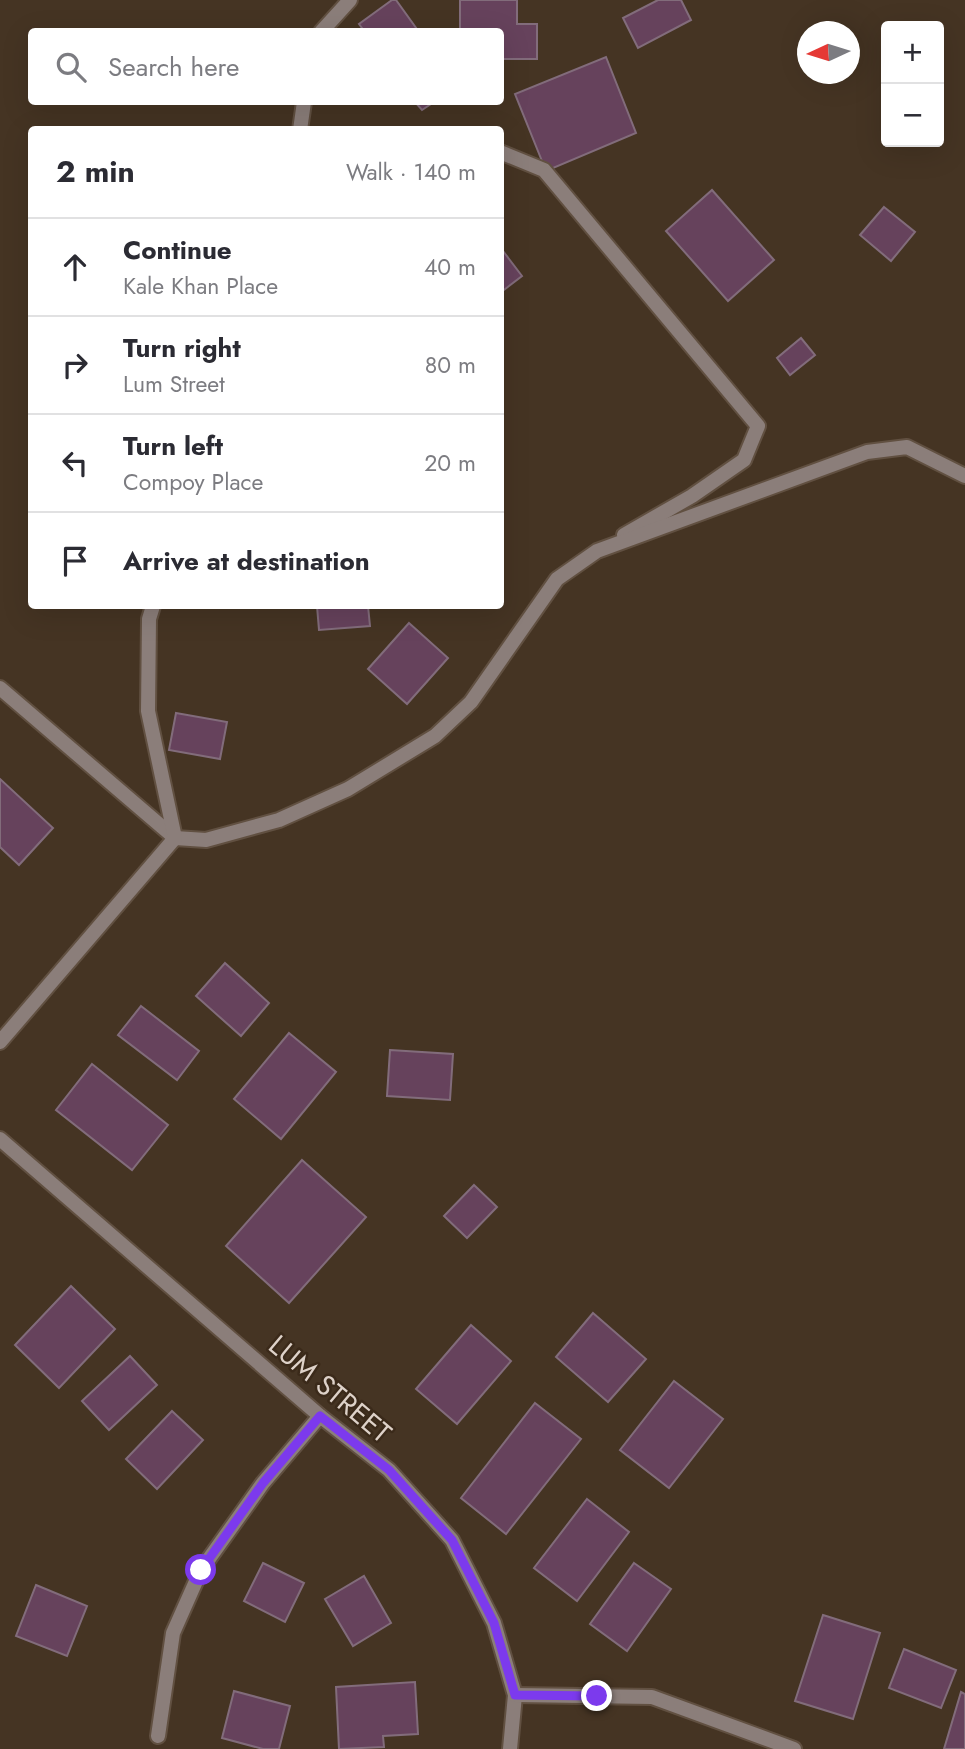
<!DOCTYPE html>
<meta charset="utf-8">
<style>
body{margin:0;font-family:Jost,sans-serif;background:#f2f2f3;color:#2b2b33}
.controls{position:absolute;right:21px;top:21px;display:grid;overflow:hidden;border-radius:7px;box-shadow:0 7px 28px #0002}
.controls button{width:63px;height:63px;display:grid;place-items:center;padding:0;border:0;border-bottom:2px solid #e1e1e2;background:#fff;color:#2b2b33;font:35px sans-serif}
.compass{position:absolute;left:797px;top:21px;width:63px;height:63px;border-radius:50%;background:#fff;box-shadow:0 7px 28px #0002;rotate:266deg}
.stop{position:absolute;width:21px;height:21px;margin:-16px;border:5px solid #7c3aed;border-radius:50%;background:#fff}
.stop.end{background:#7c3aed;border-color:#fff;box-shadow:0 2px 7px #0008}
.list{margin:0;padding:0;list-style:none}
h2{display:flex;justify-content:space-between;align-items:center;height:91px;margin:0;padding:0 28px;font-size:30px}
h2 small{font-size:23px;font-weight:400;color:#7c7c81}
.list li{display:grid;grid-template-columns:46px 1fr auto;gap:21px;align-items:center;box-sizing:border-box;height:98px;padding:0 28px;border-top:2px solid #e1e1e2}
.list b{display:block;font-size:26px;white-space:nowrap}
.list p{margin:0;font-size:23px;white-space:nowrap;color:#7c7c81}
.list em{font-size:23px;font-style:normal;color:#7c7c81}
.icon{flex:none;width:38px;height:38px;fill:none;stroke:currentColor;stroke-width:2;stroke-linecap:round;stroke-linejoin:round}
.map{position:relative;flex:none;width:965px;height:1749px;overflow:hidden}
.search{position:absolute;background:#fff;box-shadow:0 7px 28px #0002;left:28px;top:28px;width:476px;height:77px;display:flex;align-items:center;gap:18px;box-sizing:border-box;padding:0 24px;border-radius:7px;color:#7c7c81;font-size:26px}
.panel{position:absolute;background:#fff;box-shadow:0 7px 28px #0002;left:28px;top:126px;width:476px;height:483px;border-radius:7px}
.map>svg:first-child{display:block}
.building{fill:#66425c;stroke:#826c7b;stroke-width:2}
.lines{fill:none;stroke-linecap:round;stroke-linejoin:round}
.minor-casing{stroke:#615041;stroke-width:18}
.minor{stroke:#8b7e7a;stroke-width:14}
.route{stroke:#7c3aed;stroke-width:9}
.labels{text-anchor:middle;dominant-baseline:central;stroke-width:5;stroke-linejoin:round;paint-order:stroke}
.street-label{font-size:28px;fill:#ded2c9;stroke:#3b2a1a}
</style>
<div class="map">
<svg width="965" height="1749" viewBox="0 0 965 1749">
<rect width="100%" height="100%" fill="#453423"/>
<g class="building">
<path d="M392,0H396L419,32H365L359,24Z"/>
<path d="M460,0H517V24H537V59H500V32H460Z"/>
<path d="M658,0H681L691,20L638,48L623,18Z"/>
<path d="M606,57L636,133L546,171L515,94Z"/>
<path d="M415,102H434L422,110Z"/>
<path d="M712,190L774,260L728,301L666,231Z"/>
<path d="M884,207L915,232L891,261L860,235Z"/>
<path d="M500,247L522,276L500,293Z"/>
<path d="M801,338L815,355L790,375L777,358Z"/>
<path d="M317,606H368L370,626L319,630Z"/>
<path d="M409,623L448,658L407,704L368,669Z"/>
<path d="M176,713L227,722L220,759L169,750Z"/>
<path d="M0,779L53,828L19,865L0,847Z"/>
<path d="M225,963L269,1003L241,1036L196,996Z"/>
<path d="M141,1006L199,1051L177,1080L118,1035Z"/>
<path d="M289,1033L336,1072L281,1139L234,1099Z"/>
<path d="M390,1050L453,1054L450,1100L387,1096Z"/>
<path d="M92,1064L168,1125L132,1170L56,1110Z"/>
<path d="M302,1160L366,1217L289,1303L226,1246Z"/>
<path d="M474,1185L497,1207L467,1238L444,1216Z"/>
<path d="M71,1286L115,1329L59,1388L15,1345Z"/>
<path d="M593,1313L646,1359L608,1402L556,1357Z"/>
<path d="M471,1325L511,1361L457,1424L416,1389Z"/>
<path d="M130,1356L157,1385L109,1430L82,1401Z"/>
<path d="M674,1381L723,1419L669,1488L620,1450Z"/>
<path d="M535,1403L581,1439L506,1534L461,1498Z"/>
<path d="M172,1411L203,1440L157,1489L126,1459Z"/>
<path d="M587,1499L629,1532L577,1601L534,1568Z"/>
<path d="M263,1563L304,1583L285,1622L244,1601Z"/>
<path d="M634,1563L671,1589L627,1651L590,1624Z"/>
<path d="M364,1576L391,1623L353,1646L325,1599Z"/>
<path d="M36,1585L87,1606L67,1656L16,1636Z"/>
<path d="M823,1615L880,1633L853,1719L795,1701Z"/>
<path d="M904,1649L956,1670L941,1708L889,1688Z"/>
<path d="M415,1682L418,1734L383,1736L384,1747L339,1749L336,1687Z"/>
<path d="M234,1691L290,1706L279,1749H263L222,1738Z"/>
<path d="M961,1692L965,1694V1749H944Z"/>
</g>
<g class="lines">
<g class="minor-casing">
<g id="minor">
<path d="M321,32L350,0"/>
<path d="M300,130L304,102"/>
<path d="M500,152L544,170L758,426L744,460L692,496L624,535"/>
<path d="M0,688L175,838L206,840L279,820L348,789L435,736L471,702L557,579L597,551L867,452L907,447L965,476"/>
<path d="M0,1042L175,838L148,711L149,619L153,606"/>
<path d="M0,1139L320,1416L389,1470L452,1540L494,1623L515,1695L510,1749"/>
<path d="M515,1695L652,1697L794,1749"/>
<path d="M158,1736L173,1633L201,1570L263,1483L320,1416"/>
</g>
</g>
<use href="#minor" class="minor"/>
</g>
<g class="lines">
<path class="route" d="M201,1570L263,1483L320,1416L389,1470L452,1540L494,1623L515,1695L597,1696"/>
</g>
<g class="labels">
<g class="street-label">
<text transform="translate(330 1389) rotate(40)">LUM STREET</text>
</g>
</g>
</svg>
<div class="controls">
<button>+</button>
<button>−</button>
</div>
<svg class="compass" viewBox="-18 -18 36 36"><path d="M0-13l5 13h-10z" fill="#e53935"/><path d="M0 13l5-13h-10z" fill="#7c7c81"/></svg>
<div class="stop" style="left:201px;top:1570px"></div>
<div class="stop end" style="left:597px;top:1696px"></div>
<div class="search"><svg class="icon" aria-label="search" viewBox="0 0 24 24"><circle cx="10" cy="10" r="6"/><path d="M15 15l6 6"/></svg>Search here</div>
<section class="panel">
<h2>2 min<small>Walk · 140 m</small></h2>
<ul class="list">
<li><svg class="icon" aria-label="ahead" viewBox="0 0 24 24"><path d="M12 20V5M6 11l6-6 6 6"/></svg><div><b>Continue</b><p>Kale Khan Place</p></div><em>40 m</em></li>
<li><svg class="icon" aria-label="right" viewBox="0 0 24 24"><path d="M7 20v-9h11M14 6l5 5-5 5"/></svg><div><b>Turn right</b><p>Lum Street</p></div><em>80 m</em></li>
<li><svg class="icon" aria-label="left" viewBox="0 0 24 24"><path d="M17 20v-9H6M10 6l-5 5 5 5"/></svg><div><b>Turn left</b><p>Compoy Place</p></div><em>20 m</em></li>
<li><svg class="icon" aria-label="arrive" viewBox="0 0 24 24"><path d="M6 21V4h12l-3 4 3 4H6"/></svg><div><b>Arrive at destination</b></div></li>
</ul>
</section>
</div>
